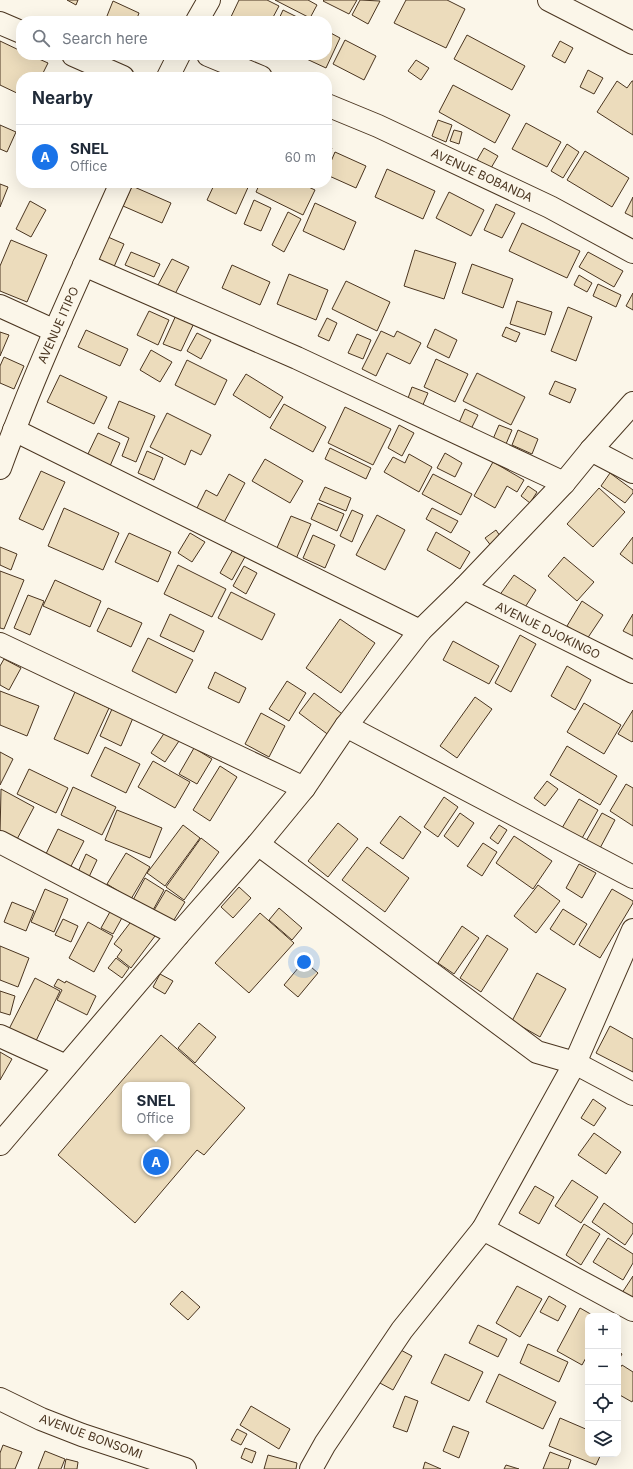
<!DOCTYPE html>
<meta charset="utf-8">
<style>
body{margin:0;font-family:Inter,sans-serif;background:#f6f6f7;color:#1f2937}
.controls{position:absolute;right:12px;bottom:12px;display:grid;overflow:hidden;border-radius:8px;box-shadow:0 4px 16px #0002}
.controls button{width:36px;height:36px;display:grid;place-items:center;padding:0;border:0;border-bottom:1px solid #e0e1e3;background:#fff;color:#1f2937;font:20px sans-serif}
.you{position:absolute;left:304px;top:962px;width:14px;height:14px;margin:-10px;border:3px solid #fff;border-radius:50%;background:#1a73e8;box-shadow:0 0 0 6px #1a73e833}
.badge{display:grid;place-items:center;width:26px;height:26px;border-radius:50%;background:#1a73e8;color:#fff;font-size:13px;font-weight:700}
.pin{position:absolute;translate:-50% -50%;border:2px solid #fff;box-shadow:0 1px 4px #0006}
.popup{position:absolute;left:122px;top:1082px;width:68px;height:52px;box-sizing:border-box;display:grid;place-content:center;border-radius:8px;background:#fff;filter:drop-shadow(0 1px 3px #0005);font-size:13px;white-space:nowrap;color:#747a83}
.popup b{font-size:15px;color:#1f2937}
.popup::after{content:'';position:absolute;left:50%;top:100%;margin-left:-8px;border:8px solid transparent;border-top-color:#fff}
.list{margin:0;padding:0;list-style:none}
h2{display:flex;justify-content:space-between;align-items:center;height:52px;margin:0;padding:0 16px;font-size:17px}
h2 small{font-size:13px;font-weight:400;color:#747a83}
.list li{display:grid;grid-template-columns:26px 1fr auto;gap:12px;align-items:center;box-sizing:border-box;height:64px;padding:0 16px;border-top:1px solid #e0e1e3}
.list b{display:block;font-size:15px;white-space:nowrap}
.list p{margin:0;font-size:13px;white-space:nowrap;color:#747a83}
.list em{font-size:13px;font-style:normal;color:#747a83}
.icon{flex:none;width:22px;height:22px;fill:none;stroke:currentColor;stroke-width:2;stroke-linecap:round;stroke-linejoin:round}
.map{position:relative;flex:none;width:633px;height:1469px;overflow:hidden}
.search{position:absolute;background:#fff;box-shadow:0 4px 16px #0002;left:16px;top:16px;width:316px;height:44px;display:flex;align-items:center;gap:10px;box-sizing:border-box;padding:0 14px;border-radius:16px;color:#747a83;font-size:15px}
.panel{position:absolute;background:#fff;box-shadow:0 4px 16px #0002;left:16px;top:72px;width:316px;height:116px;border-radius:16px}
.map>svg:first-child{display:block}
.building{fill:#ecdcbc;stroke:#4a3520;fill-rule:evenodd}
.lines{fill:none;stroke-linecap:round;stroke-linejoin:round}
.minor-casing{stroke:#4a3520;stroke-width:24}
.major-casing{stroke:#4a3520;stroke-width:24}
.minor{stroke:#fbf6e9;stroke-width:22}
.major{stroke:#fbf6e9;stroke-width:22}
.labels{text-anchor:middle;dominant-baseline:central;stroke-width:3;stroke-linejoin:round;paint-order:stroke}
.street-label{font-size:12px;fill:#4a3520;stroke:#fbf6e9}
</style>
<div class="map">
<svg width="633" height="1469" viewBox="0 0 633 1469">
<rect width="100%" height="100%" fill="#fbf6e9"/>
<g class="building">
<path d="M67,0H78L76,5Z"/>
<path d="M239,0H267L279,6L271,21H229Z"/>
<path d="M275,0H308L317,5L310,18Z"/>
<path d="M324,0H357L349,14L323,1Z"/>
<path d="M360,0L380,1L368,24L352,15Z"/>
<path d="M406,0H447L465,9L446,48L394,23Z"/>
<path d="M113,1L139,13L136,21H105Z"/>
<path d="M283,10L305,21H278Z"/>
<path d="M327,31L340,38L326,68L298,55H327Z"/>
<path d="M467,35L525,66L512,90L454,59Z"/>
<path d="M345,40L376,56L364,80L333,64Z"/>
<path d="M0,41L21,51V55H30L48,63L41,77H21V95L0,85Z"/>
<path d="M560,41L573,48L565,63L552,56Z"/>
<path d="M416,60L429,68L421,80L408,71Z"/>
<path d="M588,70L603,78L594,94L580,87Z"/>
<path d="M617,81L627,88L632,81H633V135L597,112Z"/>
<path d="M453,85L510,115L495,143L439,112Z"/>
<path d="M438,120L452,125L446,142L432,136Z"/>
<path d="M526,123L561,142L547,167L512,149Z"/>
<path d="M0,125L16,132L7,152L0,149Z"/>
<path d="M454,130L462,132L459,144L450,141Z"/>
<path d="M567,144L579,152L563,178L551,171Z"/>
<path d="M327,146L332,148L327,158Z"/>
<path d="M484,148L498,156L491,168L477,160Z"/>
<path d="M585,151L629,178L612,207L567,180Z"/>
<path d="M335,152L366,166L356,188L327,175V171Z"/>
<path d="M387,169L435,191L423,219L375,197Z"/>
<path d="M164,183H175L173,187Z"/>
<path d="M215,183H250L236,214L207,200Z"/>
<path d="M260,183H300L315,190L303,215L256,192Z"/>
<path d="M0,184L8,187L0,207Z"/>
<path d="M132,186L171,203L162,223L123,206Z"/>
<path d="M449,192L484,210L471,236L436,218Z"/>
<path d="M633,197V217L625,213Z"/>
<path d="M254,200L271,208L261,231L244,224Z"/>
<path d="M30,201L46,210L31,237L16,229Z"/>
<path d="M315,203L356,222L344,250L303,231Z"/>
<path d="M496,204L515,213L502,238L484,230Z"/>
<path d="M288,212L301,219L284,252L272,245Z"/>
<path d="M522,223L580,251L567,278L509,251Z"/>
<path d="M108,237L124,244L113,269L98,261Z"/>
<path d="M11,240L47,255L27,302L0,291V266Z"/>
<path d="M415,250L456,263L444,299L404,286Z"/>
<path d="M131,252L160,264L154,277L125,265Z"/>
<path d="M588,252L623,271L614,287L579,267Z"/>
<path d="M172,259L189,267L175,294L158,285Z"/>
<path d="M472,264L513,279L503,308L462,293Z"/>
<path d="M232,265L270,282L260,305L222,288Z"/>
<path d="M289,274L328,290L316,320L277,304Z"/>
<path d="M579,275L592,283L587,292L574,285Z"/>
<path d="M346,281L390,302L377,331L332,309Z"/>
<path d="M598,284L621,295L616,307L593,296Z"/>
<path d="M633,293V310L626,306Z"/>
<path d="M517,301L552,312L545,335L510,324Z"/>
<path d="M568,307L592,317L576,361L551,351Z"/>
<path d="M149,311L169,320L158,345L137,335Z"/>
<path d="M177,313L195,321L181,351L163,344Z"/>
<path d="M327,318L337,323L329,341L318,336Z"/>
<path d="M506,327L520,333L516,342L502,336Z"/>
<path d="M435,329L457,340L449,358L427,347Z"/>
<path d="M86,330L128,349L120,366L78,347Z"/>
<path d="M381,331L394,337L397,331L421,343L410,364L387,353L376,376L362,369Z"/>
<path d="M0,332L9,335L0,356Z"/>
<path d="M197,333L211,340L201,359L187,351Z"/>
<path d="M357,334L371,340L363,359L348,353Z"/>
<path d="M151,350L172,362L160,382L140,370Z"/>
<path d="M4,357L24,366L14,389L0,383V366Z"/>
<path d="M436,359L468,374L455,402L424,387Z"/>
<path d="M187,360L227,380L215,405L175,385Z"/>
<path d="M477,373L525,397L511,425L463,401Z"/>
<path d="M246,374L283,397L270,418L233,395Z"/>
<path d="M60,375L107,397L94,424L47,402Z"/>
<path d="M555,381L576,389L570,403L549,394Z"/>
<path d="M412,387L428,393L422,407L407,401Z"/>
<path d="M119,401L155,416L136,462L122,456L129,438L108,428Z"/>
<path d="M284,404L326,427L313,452L270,428Z"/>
<path d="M345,407L391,429L373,465L328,443Z"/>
<path d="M465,409L478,415L470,431L458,425Z"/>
<path d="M167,413L211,435L201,455L191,450L185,465L150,447Z"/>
<path d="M399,425L414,433L402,456L388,448Z"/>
<path d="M499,425L512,430L506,444L493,439Z"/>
<path d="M518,430L538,439L532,454L512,445Z"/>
<path d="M98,433L120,443L110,466L87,456Z"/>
<path d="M330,448L371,468L366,479L325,459Z"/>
<path d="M147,451L163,458L154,480L138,473Z"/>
<path d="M445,453L462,463L455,477L437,468Z"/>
<path d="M409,454L432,467L419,492L384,472L393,457L405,463Z"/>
<path d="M265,459L303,481L290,503L252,481Z"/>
<path d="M493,462L524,480L517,492L507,486L495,508L474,496Z"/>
<path d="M41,471L65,482L43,530L19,519Z"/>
<path d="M610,473L633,490V493L625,503L601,486Z"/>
<path d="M229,474L245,483L222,526L195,512L206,490L217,496Z"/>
<path d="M433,474L472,494L461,515L422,494Z"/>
<path d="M528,486L537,492L530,503L521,496Z"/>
<path d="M325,487L351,498L346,511L319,500Z"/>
<path d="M599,488L625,512L593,547L567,524Z"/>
<path d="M318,503L344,514L337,531L311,519Z"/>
<path d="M64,508L119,533L103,570L48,546Z"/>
<path d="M432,508L458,521L451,533L426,519Z"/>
<path d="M352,510L363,515L352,542L340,536Z"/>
<path d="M377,515L405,530L385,570L356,555Z"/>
<path d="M291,516L311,524L296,559L276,550Z"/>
<path d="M496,530L502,539L492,547L485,538Z"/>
<path d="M436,532L470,552L460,569L427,550Z"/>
<path d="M129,533L171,552L158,582L115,562Z"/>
<path d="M190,533L205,542L192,562L178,553Z"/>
<path d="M313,535L335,545L325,568L303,558Z"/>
<path d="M633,537V564L620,554Z"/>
<path d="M0,547L17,554L11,570L0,565Z"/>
<path d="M234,548L246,555L232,580L220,573Z"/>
<path d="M564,557L594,582L577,601L548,576Z"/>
<path d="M178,565L226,589L212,617L164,594Z"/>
<path d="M244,566L257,573L246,594L233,586Z"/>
<path d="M0,571L24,580L4,629L0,628Z"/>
<path d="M514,575L536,590L522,612L499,596Z"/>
<path d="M55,580L101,601L90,627L43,606Z"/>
<path d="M231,592L275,614L262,640L218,618Z"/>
<path d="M28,595L44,601L30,635L14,628Z"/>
<path d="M582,601L603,615L587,639L567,626Z"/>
<path d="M108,608L142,623L131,647L97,631Z"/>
<path d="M170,614L204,631L194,652L160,636Z"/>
<path d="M633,614V636L623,631Z"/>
<path d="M340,619L375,643L341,693L306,668Z"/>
<path d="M520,635L536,644L511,692L495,683Z"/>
<path d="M148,638L193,660L176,693L132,671Z"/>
<path d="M453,641L499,666L489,684L443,660Z"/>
<path d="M4,659L21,668L9,690L0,685V666Z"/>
<path d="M567,666L591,680L575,710L551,696Z"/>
<path d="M215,672L246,688L239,703L208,688Z"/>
<path d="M287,681L306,693L289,721L269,709Z"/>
<path d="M0,691L39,706L27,736L0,725Z"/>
<path d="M75,692L109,708L88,754L54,739Z"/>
<path d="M314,693L345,716L330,736L299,713Z"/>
<path d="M475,697L492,709L457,758L440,746Z"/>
<path d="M584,703L621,725L604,754L567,732Z"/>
<path d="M112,709L133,718L121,746L100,736Z"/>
<path d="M633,710V741L632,742L618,734Z"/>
<path d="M261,713L285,726L269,757L245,744Z"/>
<path d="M165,732L179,741L165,762L151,753Z"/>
<path d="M567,746L617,776L600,805L550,775Z"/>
<path d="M105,747L140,764L126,793L91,776Z"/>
<path d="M194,748L212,759L197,784L179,774Z"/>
<path d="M0,752L13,759L0,785Z"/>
<path d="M153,761L190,782L175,808L138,787Z"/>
<path d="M220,766L237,777L210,821L193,810Z"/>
<path d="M29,769L68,788L56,813L17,794Z"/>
<path d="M547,781L558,789L545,806L534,798Z"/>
<path d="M626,784L633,788V826L610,811Z"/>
<path d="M73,787L116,807L102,835L61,815Z"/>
<path d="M1,789L34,807L15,843L0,835Z"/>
<path d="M444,797L458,807L438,837L424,827Z"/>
<path d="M579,799L598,810L581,840L562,828Z"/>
<path d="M117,810L162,828L150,858L105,840Z"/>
<path d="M460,813L474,823L458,847L444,836Z"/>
<path d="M602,813L615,820L599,850L585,843Z"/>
<path d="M400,816L421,832L403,859L380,843Z"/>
<path d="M338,823L358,839L328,877L308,861Z"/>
<path d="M183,825L200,838L165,886L147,873Z"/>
<path d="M499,825L507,830L498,844L490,838Z"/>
<path d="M58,829L84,841L69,870L44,858Z"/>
<path d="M514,836L552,861L533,889L496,863Z"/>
<path d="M201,838L219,852L184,900L166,887Z"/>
<path d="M483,843L497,852L482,876L467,866Z"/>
<path d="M367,847L409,878L385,912L342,880Z"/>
<path d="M126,853L150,867L131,899L107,884Z"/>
<path d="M86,854L97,860L88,879L77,874Z"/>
<path d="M579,864L596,873L582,898L566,888Z"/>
<path d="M145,878L164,890L152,912L133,900Z"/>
<path d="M538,885L560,901L536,933L514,916Z"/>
<path d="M239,887L251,898L233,918L221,907Z"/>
<path d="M45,889L68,899L54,932L31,922Z"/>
<path d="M612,889L633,901V903L600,958L579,945Z"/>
<path d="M166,890L185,902L172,923L153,912Z"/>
<path d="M12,902L34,911L26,931L4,922Z"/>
<path d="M279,908L302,928L292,940L269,920Z"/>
<path d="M563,909L587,924L574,945L550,929Z"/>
<path d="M111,910L123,916L113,934L101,928Z"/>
<path d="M260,913L294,943L249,993L215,963Z"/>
<path d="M63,919L78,926L71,942L55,935Z"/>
<path d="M133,919L155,936L131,968L117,957L122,950L114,944Z"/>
<path d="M88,922L113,936L94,972L69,958Z"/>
<path d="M462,926L479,938L454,974L438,963Z"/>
<path d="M487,935L508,949L481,992L460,978Z"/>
<path d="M0,946L29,958L18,987L0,980Z"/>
<path d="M116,958L129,968L122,978L108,968Z"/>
<path d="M304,961L318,973L298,997L284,985Z"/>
<path d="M537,973L566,989L540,1037L512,1021Z"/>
<path d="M160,974L173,981L165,994L153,987Z"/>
<path d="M35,978L60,991L34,1045L8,1031Z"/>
<path d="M58,979L65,983L66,981L96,996L87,1015L57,1000L62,990L54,986Z"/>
<path d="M0,991L15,996L10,1015L0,1012Z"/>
<path d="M199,1023L216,1037L195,1063L178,1048Z"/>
<path d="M610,1026L633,1039V1072L596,1053Z"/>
<path d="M161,1035L245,1108L204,1155L197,1150L135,1223L58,1155ZM125,1085H187V1131H125Z"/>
<path d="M0,1052L12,1059L0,1080Z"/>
<path d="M593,1099L606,1108L594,1126L581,1118Z"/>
<path d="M594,1133L621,1152L606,1174L578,1155Z"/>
<path d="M572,1180L598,1197L581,1223L555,1206Z"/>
<path d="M535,1186L554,1197L539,1224L519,1213Z"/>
<path d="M604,1203L633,1224V1233L625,1245L592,1222Z"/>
<path d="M584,1224L600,1234L581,1265L566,1255Z"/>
<path d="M608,1238L633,1254V1263L623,1280L593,1262Z"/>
<path d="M633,1276V1304L620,1296Z"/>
<path d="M517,1286L542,1299L520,1337L496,1323Z"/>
<path d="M182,1291L200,1307L188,1320L170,1304Z"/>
<path d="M549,1296L566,1306L558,1321L540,1312Z"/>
<path d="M580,1308L594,1316H588V1354L582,1365L557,1351Z"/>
<path d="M478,1325L507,1339L498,1357L469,1343Z"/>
<path d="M528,1344L568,1362L559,1382L520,1363Z"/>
<path d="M397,1348L412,1356L393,1390L378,1382Z"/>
<path d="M618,1351L622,1354L618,1361Z"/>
<path d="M445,1354L483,1372L469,1401L431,1383Z"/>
<path d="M622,1365L633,1372V1400L632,1402L618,1394V1371Z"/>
<path d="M499,1374L556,1402L543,1429L486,1402Z"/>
<path d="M405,1396L418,1401L407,1432L393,1427Z"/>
<path d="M251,1406L290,1429L279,1449L240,1425Z"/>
<path d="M560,1418L588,1430V1454H601L596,1465L549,1446Z"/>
<path d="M453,1426L469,1432L459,1458L443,1451Z"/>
<path d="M237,1429L247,1434L241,1445L231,1440Z"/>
<path d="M3,1445L22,1452L15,1469H0V1453Z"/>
<path d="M245,1448L256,1452L252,1463L241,1458Z"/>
<path d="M45,1451L65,1459L61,1469H38Z"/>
<path d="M550,1452L571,1460L568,1469H543Z"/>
<path d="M268,1455L297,1463L296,1469H264Z"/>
<path d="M66,1459L78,1462L77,1469H64Z"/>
<path d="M425,1462L441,1469H423Z"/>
<path d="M506,1465L519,1469H504Z"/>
</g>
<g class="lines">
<g class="minor-casing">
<g id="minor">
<path d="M549,0L633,43"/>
<path d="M197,21L209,0"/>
<path d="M0,23L21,32"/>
<path d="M73,55L123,77"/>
<path d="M208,55L261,77"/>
<path d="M168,77L179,55"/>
<path d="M327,105L378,126L550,207L633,252"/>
<path d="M84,265L297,358L564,483"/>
<path d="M0,306L55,331"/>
<path d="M14,430L420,631"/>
<path d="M591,450L633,472"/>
<path d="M0,468C35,371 79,277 121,183"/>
<path d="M464,588L633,672"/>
<path d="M0,644L304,788"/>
<path d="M346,726L633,877"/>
<path d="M0,842L178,935"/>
<path d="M258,844L537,1052L575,1063L633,1094"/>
<path d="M0,1036L66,1066"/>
<path d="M0,1144L178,935L258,844L304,788L346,726L420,631L464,588L564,483L591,450L633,403"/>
<path d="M483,1229L633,1310"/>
<path d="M311,1469L325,1444L402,1330L483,1229L575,1063L633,930"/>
</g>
</g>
<g class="major-casing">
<path id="major" d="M0,1399L41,1419L82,1435L185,1469"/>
</g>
<use href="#minor" class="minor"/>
<use href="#major" class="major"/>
</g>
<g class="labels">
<g class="street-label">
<text transform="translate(482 175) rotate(25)">AVENUE BOBANDA</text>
<text transform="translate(58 325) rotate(-66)">AVENUE ITIPO</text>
<text transform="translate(548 630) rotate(26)">AVENUE DJOKINGO</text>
<text transform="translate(91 1436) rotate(20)">AVENUE BONSOMI</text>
</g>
</g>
</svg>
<div class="controls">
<button>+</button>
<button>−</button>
<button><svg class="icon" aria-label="locate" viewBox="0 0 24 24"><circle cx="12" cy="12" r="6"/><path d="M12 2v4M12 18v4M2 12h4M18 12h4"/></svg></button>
<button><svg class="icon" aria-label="layers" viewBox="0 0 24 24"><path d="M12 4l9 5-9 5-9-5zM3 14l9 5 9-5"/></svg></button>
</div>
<div class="you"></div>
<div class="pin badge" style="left:156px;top:1162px">A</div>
<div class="popup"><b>SNEL</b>Office</div>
<div class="search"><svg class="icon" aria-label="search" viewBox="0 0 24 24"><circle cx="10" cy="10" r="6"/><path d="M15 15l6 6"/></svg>Search here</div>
<section class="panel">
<h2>Nearby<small></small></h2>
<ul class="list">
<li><span class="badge">A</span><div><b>SNEL</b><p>Office</p></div><em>60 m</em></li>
</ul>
</section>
</div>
